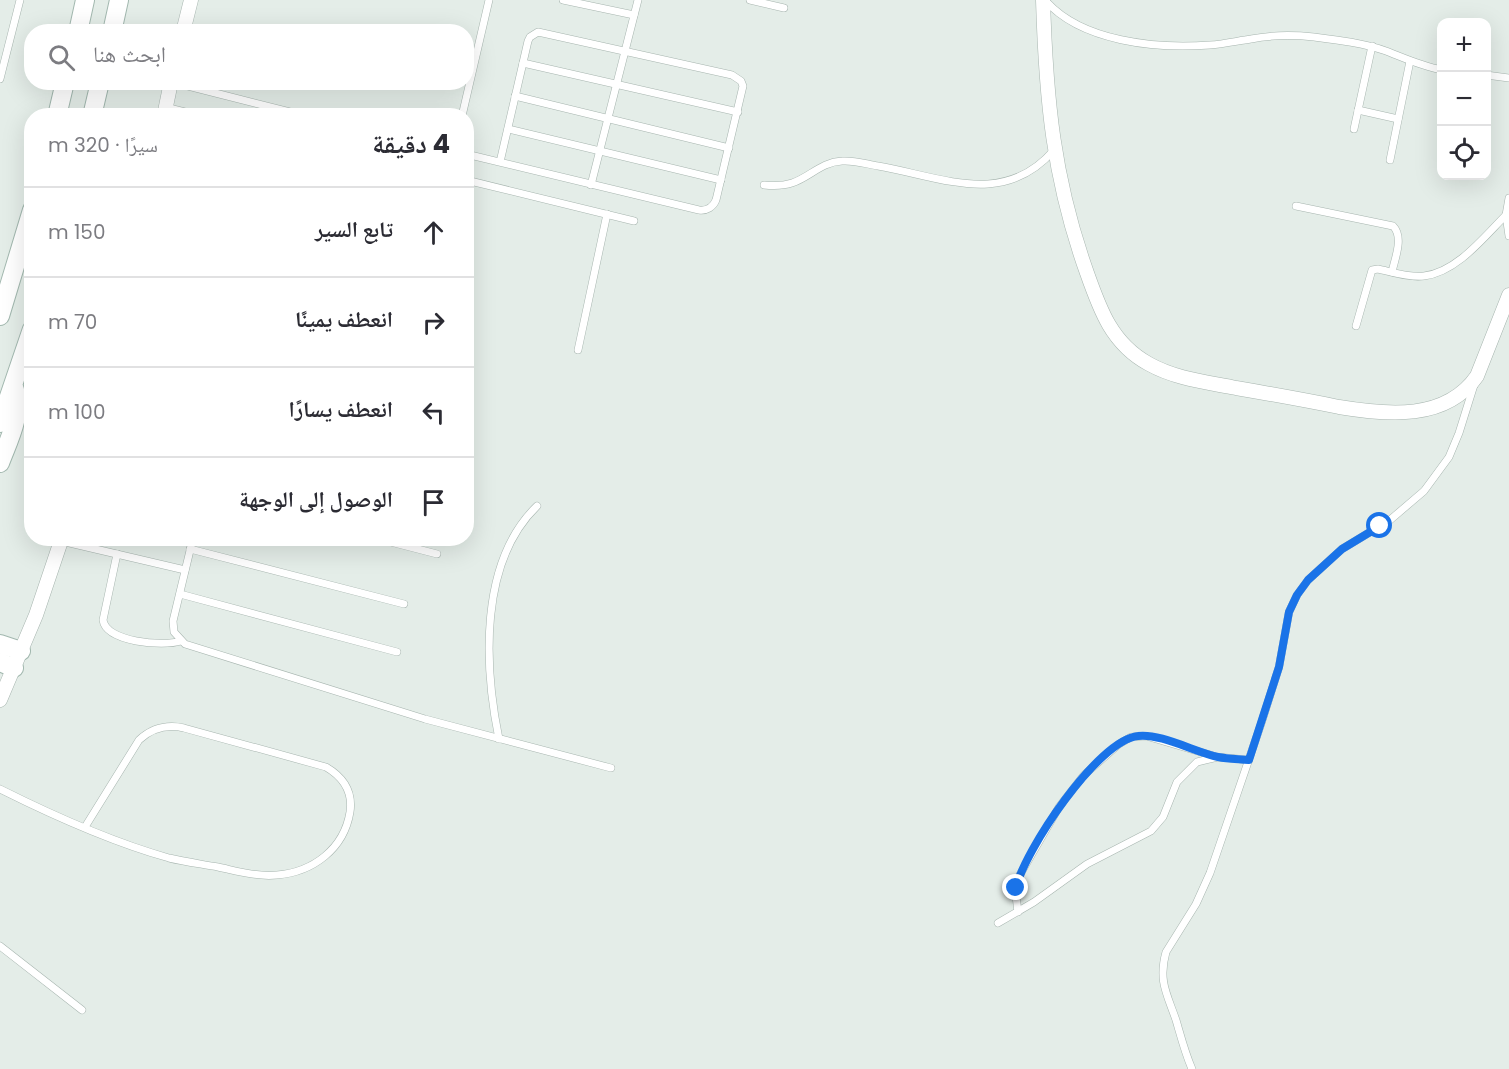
<!DOCTYPE html>
<html lang="ar">
<meta charset="utf-8">
<style>
body{margin:0;font-family:Poppins,"Noto Naskh Arabic",sans-serif;background:#f2f2f3;color:#2b2b33;direction:rtl}
.controls{position:absolute;right:18px;top:18px;display:grid;overflow:hidden;border-radius:12px;box-shadow:0 6px 24px #0002}
.controls button{width:54px;height:54px;display:grid;place-items:center;padding:0;border:0;border-bottom:2px solid #e1e1e2;background:#fff;color:#2b2b33;font:30px sans-serif}
.stop{position:absolute;width:18px;height:18px;margin:-14px;border:4px solid #1a73e8;border-radius:50%;background:#fff}
.stop.end{background:#1a73e8;border-color:#fff;box-shadow:0 2px 6px #0008}
.list{margin:0;padding:0;list-style:none}
h2{display:flex;justify-content:space-between;align-items:center;height:78px;margin:0;padding:0 24px;font-size:26px}
h2 small{font-size:20px;font-weight:400;color:#7c7c81}
.list li{display:grid;grid-template-columns:39px 1fr auto;gap:18px;align-items:center;box-sizing:border-box;height:90px;padding:0 24px;border-top:2px solid #e1e1e2}
.list b{display:block;font-size:22px;white-space:nowrap}
.list em{font-size:20px;font-style:normal;color:#7c7c81}
.icon{flex:none;width:33px;height:33px;fill:none;stroke:currentColor;stroke-width:2;stroke-linecap:round;stroke-linejoin:round}
.map{position:relative;flex:none;width:1509px;height:1069px;overflow:hidden;direction:ltr}
.search{position:absolute;background:#fff;box-shadow:0 6px 24px #0002;left:24px;top:24px;width:450px;height:66px;display:flex;align-items:center;gap:15px;box-sizing:border-box;padding:0 21px;border-radius:24px;color:#7c7c81;font-size:22px}
.panel{position:absolute;background:#fff;box-shadow:0 6px 24px #0002;left:24px;top:108px;width:450px;height:438px;border-radius:24px;direction:rtl}
.map>svg:first-child{display:block}
.lines{fill:none;stroke-linecap:round;stroke-linejoin:round}
.service-casing{stroke:#a7b5af;stroke-width:8}
.minor-casing{stroke:#a7b5af;stroke-width:15}
.secondary-casing{stroke:#a2b8af;stroke-width:20}
.service{stroke:#fff;stroke-width:7}
.minor{stroke:#fff;stroke-width:14}
.secondary{stroke:#fff;stroke-width:18}
.route{stroke:#1a73e8;stroke-width:8}
</style>
<div class="map">
<svg width="1509" height="1069" viewBox="0 0 1509 1069">
<rect width="100%" height="100%" fill="#e4ede8"/>
<g class="lines">
<g class="service-casing">
<g id="service">
<path d="M563,0L634,15"/>
<path d="M750,0L784,8"/>
<path d="M1045,0C1081,42 1157,49 1210,45C1224,44 1237,41 1251,39C1271,35 1294,35 1314,37C1338,40 1363,43 1386,51C1404,58 1421,66 1442,70"/>
<path d="M523,63L738,112"/>
<path d="M1486,75L1509,78"/>
<path d="M0,79L20,0"/>
<path d="M172,82L306,116"/>
<path d="M515,96L729,148"/>
<path d="M165,107L201,116"/>
<path d="M1358,110L1398,119"/>
<path d="M462,116L489,0"/>
<path d="M508,129L721,180"/>
<path d="M1354,129L1372,46"/>
<path d="M466,154L699,210C707,211 713,207 716,200L743,86L741,81L732,75L538,32L530,37L528,41L500,162"/>
<path d="M1390,160L1410,61"/>
<path d="M466,180L634,221"/>
<path d="M591,185L638,0"/>
<path d="M764,185C773,186 783,186 792,183C810,177 821,162 842,161C854,160 866,164 878,166C942,177 1004,208 1054,150"/>
<path d="M1509,198L1506,215L1509,236"/>
<path d="M1296,206L1393,226C1404,237 1395,258 1392,272"/>
<path d="M1356,326L1372,270L1378,269C1392,272 1410,278 1424,276C1457,272 1484,237 1506,215"/>
<path d="M578,350L607,214"/>
<path d="M193,538L173,621L174,632L185,644L425,719L611,768"/>
<path d="M375,538L437,554"/>
<path d="M61,541L185,570"/>
<path d="M190,549L404,604"/>
<path d="M117,554L103,620C106,642 163,647 181,641"/>
<path d="M180,594L397,652"/>
<path d="M499,739C484,666 479,562 537,506"/>
<path d="M0,789C52,815 112,842 169,858C185,862 202,864 218,867C237,871 257,877 277,875C313,872 344,849 350,812C353,792 343,777 326,767L184,728C166,724 152,728 139,740L85,827"/>
<path d="M1018,912L1016,896L1018,878L1059,807L1084,775L1119,744L1131,737L1146,736L1214,756"/>
<path d="M998,923L1034,902L1087,864L1151,831L1163,817L1177,782L1197,762L1218,757L1249,760"/>
<path d="M0,946L82,1010"/>
<path d="M1192,1069C1185,1053 1181,1037 1176,1020C1167,994 1158,981 1166,952L1196,904L1210,873L1261,724L1279,667L1289,612L1297,595L1308,580L1342,549L1390,520L1424,491L1449,457L1459,433L1474,385"/>
</g>
</g>
<g class="minor-casing">
<g id="minor">
<path d="M1043,0C1046,99 1053,178 1087,273C1100,310 1112,344 1149,364C1176,379 1206,382 1236,388C1271,394 1305,400 1339,407C1387,415 1446,421 1477,376L1509,295"/>
<path d="M183,32L191,0"/>
<path d="M164,116L171,82"/>
<path d="M0,700L36,615L62,538"/>
</g>
</g>
<g class="secondary-casing">
<g id="secondary">
<path d="M78,32L85,0"/>
<path d="M112,32L119,0"/>
<path d="M57,116L65,82"/>
<path d="M92,116L100,82"/>
<path d="M0,316L32,210"/>
<path d="M0,423L32,329"/>
<path d="M0,463C9,439 22,416 15,390"/>
<path d="M0,644L21,651"/>
<path d="M0,662L14,668"/>
</g>
</g>
<use href="#service" class="service"/>
<use href="#minor" class="minor"/>
<use href="#secondary" class="secondary"/>
</g>
<g class="lines">
<path class="route" d="M1016,888C1024,851 1098,740 1138,736C1160,733 1195,752 1218,757C1228,759 1239,759 1249,760L1279,667L1289,612L1297,595L1308,580L1342,549L1380,526"/>
</g>
</svg>
<div class="controls">
<button>+</button>
<button>−</button>
<button><svg class="icon" aria-label="locate" viewBox="0 0 24 24"><circle cx="12" cy="12" r="6"/><path d="M12 2v4M12 18v4M2 12h4M18 12h4"/></svg></button>
</div>
<div class="stop" style="left:1380px;top:526px"></div>
<div class="stop end" style="left:1016px;top:888px"></div>
<div class="search"><svg class="icon" aria-label="search" viewBox="0 0 24 24"><circle cx="10" cy="10" r="6"/><path d="M15 15l6 6"/></svg>ابحث هنا</div>
<section class="panel">
<h2>4 دقيقة<small>سيرًا · 320 m</small></h2>
<ul class="list">
<li><svg class="icon" aria-label="ahead" viewBox="0 0 24 24"><path d="M12 20V5M6 11l6-6 6 6"/></svg><div><b>تابع السير</b></div><em>150 m</em></li>
<li><svg class="icon" aria-label="right" viewBox="0 0 24 24"><path d="M7 20v-9h11M14 6l5 5-5 5"/></svg><div><b>انعطف يمينًا</b></div><em>70 m</em></li>
<li><svg class="icon" aria-label="left" viewBox="0 0 24 24"><path d="M17 20v-9H6M10 6l-5 5 5 5"/></svg><div><b>انعطف يسارًا</b></div><em>100 m</em></li>
<li><svg class="icon" aria-label="arrive" viewBox="0 0 24 24"><path d="M6 21V4h12l-3 4 3 4H6"/></svg><div><b>الوصول إلى الوجهة</b></div></li>
</ul>
</section>
</div>
